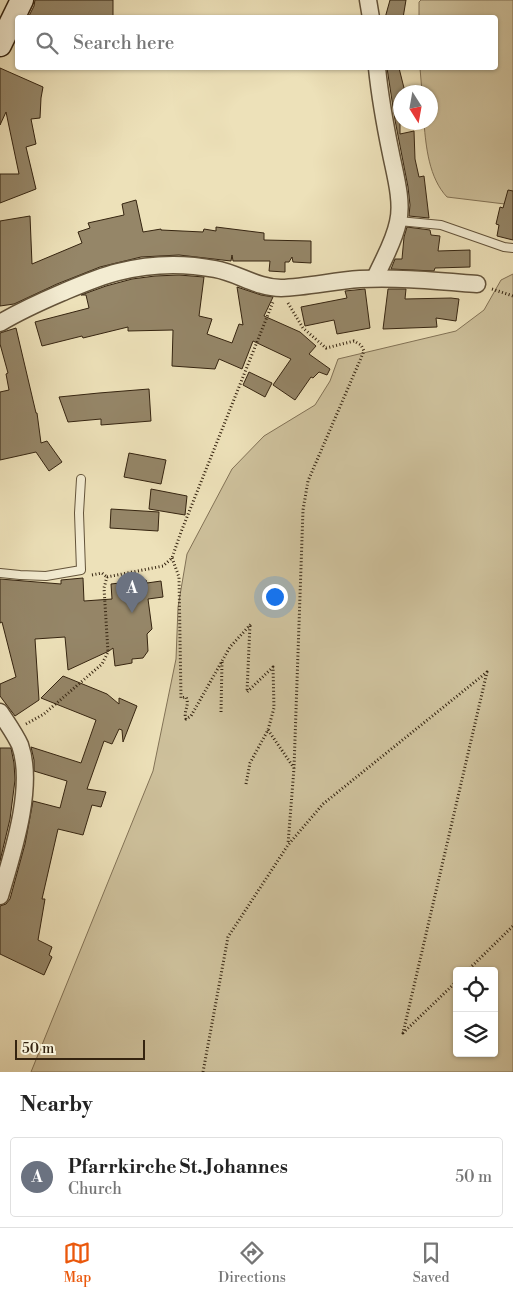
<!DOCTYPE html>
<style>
body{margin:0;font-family:"Libre Bodoni",serif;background:#f2f2f2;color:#222}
.controls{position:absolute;right:15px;bottom:15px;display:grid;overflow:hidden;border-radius:5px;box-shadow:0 1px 4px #0004}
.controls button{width:45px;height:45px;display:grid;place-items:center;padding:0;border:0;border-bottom:1px solid #e0e0e0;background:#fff;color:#222;font:25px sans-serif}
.compass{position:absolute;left:393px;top:85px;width:45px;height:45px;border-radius:50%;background:#fff;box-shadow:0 1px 4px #0004;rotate:169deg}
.scale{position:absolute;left:15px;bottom:12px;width:130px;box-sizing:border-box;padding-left:5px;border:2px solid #352410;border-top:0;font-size:14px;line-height:18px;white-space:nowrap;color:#352410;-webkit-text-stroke:4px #f3ecd2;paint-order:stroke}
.you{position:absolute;left:274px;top:596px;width:18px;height:18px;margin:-12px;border:4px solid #fff;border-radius:50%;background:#1a73e8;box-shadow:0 0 0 8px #1a73e833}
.badge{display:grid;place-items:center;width:32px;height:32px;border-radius:50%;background:#ea580c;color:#fff;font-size:16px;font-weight:700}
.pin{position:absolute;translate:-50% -41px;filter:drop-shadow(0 1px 2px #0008)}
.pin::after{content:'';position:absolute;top:26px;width:18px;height:15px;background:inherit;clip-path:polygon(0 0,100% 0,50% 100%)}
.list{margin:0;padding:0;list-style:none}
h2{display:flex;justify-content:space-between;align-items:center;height:65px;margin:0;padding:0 20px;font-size:21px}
h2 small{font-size:16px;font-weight:400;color:#767676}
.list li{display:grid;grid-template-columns:32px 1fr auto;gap:15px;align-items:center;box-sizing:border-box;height:80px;margin:0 10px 10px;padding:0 10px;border:1px solid #e0e0e0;border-radius:5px}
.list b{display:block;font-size:19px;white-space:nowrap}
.list p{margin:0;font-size:16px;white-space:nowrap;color:#767676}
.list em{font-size:16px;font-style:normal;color:#767676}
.icon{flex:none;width:28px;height:28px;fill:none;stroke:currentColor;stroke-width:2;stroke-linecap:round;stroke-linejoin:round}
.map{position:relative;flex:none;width:513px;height:1072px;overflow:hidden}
.search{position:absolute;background:#fff;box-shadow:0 1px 4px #0004;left:15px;right:15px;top:15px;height:55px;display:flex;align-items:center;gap:12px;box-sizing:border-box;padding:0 18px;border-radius:5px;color:#767676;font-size:19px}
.sheet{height:155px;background:#fff}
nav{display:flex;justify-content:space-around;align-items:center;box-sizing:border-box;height:70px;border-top:1px solid #e0e0e0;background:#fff;font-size:14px;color:#767676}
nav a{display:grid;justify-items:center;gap:2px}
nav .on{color:#ea580c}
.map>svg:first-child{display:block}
.green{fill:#cec19c;stroke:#827256;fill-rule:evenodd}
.building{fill:#958668;stroke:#352410}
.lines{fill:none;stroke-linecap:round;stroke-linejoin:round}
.lane-casing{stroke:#63533a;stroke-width:10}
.street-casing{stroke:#63533a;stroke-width:19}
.secondary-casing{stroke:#352410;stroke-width:25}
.path{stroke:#352410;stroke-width:3;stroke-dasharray:1 2.5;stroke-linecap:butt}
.lane{stroke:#f3ecd2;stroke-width:8}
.street{stroke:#f3ecd2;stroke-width:16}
.secondary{stroke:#f3ecd2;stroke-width:22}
</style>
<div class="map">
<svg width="513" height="1072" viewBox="0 0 513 1072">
<rect width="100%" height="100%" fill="#ede1b9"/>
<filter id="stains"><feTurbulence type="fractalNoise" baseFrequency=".004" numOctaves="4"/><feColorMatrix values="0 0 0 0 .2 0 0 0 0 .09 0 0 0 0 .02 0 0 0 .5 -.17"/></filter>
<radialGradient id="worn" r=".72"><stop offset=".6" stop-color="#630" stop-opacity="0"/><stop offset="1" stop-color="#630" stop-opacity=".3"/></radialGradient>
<g class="green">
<path d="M421,0H513V205L447,197C429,178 426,147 424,123L430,122V92H422L420,68H496V18L419,17V2Z"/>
<path d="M513,274V1072H31L153,771L176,659L178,607L187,554L232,469L264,436L315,405L330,381L338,359L456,331L484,310L501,280ZM457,971H494V1053H457Z"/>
</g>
<g class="building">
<path d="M35,0H113V18H28L34,6Z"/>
<path d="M390,0H406L403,18H385Z"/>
<path d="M0,68L43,87L41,98L40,118L31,119L36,144L26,147L36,189L0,203V174H19L6,112L0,125Z"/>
<path d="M387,68H399L405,92H400V134L414,131L415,159L419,177L424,176L429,218L409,216L410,205L408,187L395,120Z"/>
<path d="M508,190L513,191V240L497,236L499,225L496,224L500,207L503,208Z"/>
<path d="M136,200L143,232L161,229V230L203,232L204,229L216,231V227L264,233V240L311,241V263L293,262L292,257L289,262H285V272L269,271L270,261H233L232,255L231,261L179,255L141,257L100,267L57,284L14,304L0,306V221L30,216L32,264L82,243L78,232L90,228L88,223L124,215L122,204Z"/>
<path d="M407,227L430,230L431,235L440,236L438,251L470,250V267L435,268L434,271L391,269L395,259H402L404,237Z"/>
<path d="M179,275L204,277L199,316L212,319L207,334L232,343L239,324L243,325L237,287L261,295L273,297L264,316L300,332L316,346L309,354L330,369L327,375L319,372L313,378L311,377L295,400L273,385L291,359L253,341L242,369L219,359L215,369L172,366L173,330L128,331V327L83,338L82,336L42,346L35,322L89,308L86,295H81L106,286L132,279L155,276Z"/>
<path d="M365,289L370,328L337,334L334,320L305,326L301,307L347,298L345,291Z"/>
<path d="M388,289H406L405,299L451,298L459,299L456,321L436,318L437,327L383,329Z"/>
<path d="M16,328L36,413H37L41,443L47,441L62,462L49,471L36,452L0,460V392L9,390L6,374L8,373L0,344V333Z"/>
<path d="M249,372L272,383L265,397L243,385Z"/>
<path d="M149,389L151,421L101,425V419L68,422L59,397L99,393Z"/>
<path d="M129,453L166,460L161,484L124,477Z"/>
<path d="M151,489L187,496L185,515L149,509Z"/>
<path d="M111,509L159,512L158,531L110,528Z"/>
<path d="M83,578L84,601L112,599L111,584L146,580L147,583L161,581L163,597L148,599L152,629L147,634L148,651L143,658L132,659V663L115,666L113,648L109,651L68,670L65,637L35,639L39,700L15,716L0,696V684L16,677L2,622L0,623V579L61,584V580Z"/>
<path d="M63,676L107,694L119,704V698L137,706L123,742L122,730L119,729L112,744L104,741L87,789L106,792L101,807L92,805L83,835L58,829L42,899H45L38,940L52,947L49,955L52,957L44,975L0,954V906L6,904L10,899L25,844L33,801L60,808L67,781L34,771V760L31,747L81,763L96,720L41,698Z"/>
<path d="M0,748H11L14,763L15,780L10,819L0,861Z"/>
</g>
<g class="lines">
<g class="lane-casing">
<g id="lane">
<path d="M399,221L441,225L504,247L513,248"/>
<path d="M0,573L20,575L46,576L81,570L79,513L81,479"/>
</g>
</g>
<g class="street-casing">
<g id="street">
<path d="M368,0L371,18"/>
<path d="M375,278C383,260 394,242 398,222C403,202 395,174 391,154C385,125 380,97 377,68"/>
<path d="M0,323C20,311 40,302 61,293C80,285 98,277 118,272C149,264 184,263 215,269C238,273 257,288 281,288C307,287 333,281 360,279C399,277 438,281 477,284"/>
<path d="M0,712C7,723 15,734 20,745C35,787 12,855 0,896"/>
</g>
</g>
<g class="secondary-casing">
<path id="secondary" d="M0,45L22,0"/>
</g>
<g class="path">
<path d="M492,289L513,296"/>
<path d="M288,303L303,328L326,348L354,341L361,345L364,351L308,481L303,510L294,768L288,844"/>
<path d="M172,558L179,577L181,698L186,697C190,706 183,711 186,719L191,716L230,647L251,624"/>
<path d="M92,575L102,573L107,577"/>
<path d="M107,577L163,566L172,558L181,532L273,302"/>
<path d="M221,712L222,662"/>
<path d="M26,724L44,714L102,664L108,652L104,588L107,577"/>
<path d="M268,730L294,768"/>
<path d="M246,784L250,763L268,730L274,708L273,667L247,692L250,624"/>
<path d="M467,971L513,926"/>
<path d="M203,1072L228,937L288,845L323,804L487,672L403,1033L457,981"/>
</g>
<use href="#lane" class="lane"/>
<use href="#street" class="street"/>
<use href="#secondary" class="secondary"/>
</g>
<rect width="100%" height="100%" filter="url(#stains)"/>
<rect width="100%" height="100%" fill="url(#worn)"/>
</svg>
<div class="controls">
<button><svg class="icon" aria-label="locate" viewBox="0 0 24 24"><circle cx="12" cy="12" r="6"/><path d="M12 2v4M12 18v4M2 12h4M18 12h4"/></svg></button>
<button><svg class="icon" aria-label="layers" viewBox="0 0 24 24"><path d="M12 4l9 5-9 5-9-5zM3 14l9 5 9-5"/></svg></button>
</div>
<svg class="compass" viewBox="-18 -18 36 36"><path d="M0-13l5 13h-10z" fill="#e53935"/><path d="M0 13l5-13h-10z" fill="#767676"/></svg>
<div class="scale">50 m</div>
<div class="you"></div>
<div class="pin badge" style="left:132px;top:613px;background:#6b7280">A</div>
<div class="search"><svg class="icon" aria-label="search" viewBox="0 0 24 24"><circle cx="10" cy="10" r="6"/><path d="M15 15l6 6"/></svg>Search here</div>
</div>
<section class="sheet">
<h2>Nearby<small></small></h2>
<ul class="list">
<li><span class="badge" style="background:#6b7280">A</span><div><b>Pfarrkirche St. Johannes</b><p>Church</p></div><em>50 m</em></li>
</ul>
</section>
<nav>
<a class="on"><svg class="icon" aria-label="map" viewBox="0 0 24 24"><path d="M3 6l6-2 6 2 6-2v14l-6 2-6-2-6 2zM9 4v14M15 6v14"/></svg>Map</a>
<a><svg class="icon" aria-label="directions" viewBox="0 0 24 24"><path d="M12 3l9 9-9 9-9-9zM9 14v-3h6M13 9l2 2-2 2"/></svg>Directions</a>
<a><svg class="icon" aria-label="saved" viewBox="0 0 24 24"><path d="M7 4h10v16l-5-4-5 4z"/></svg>Saved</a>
</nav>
